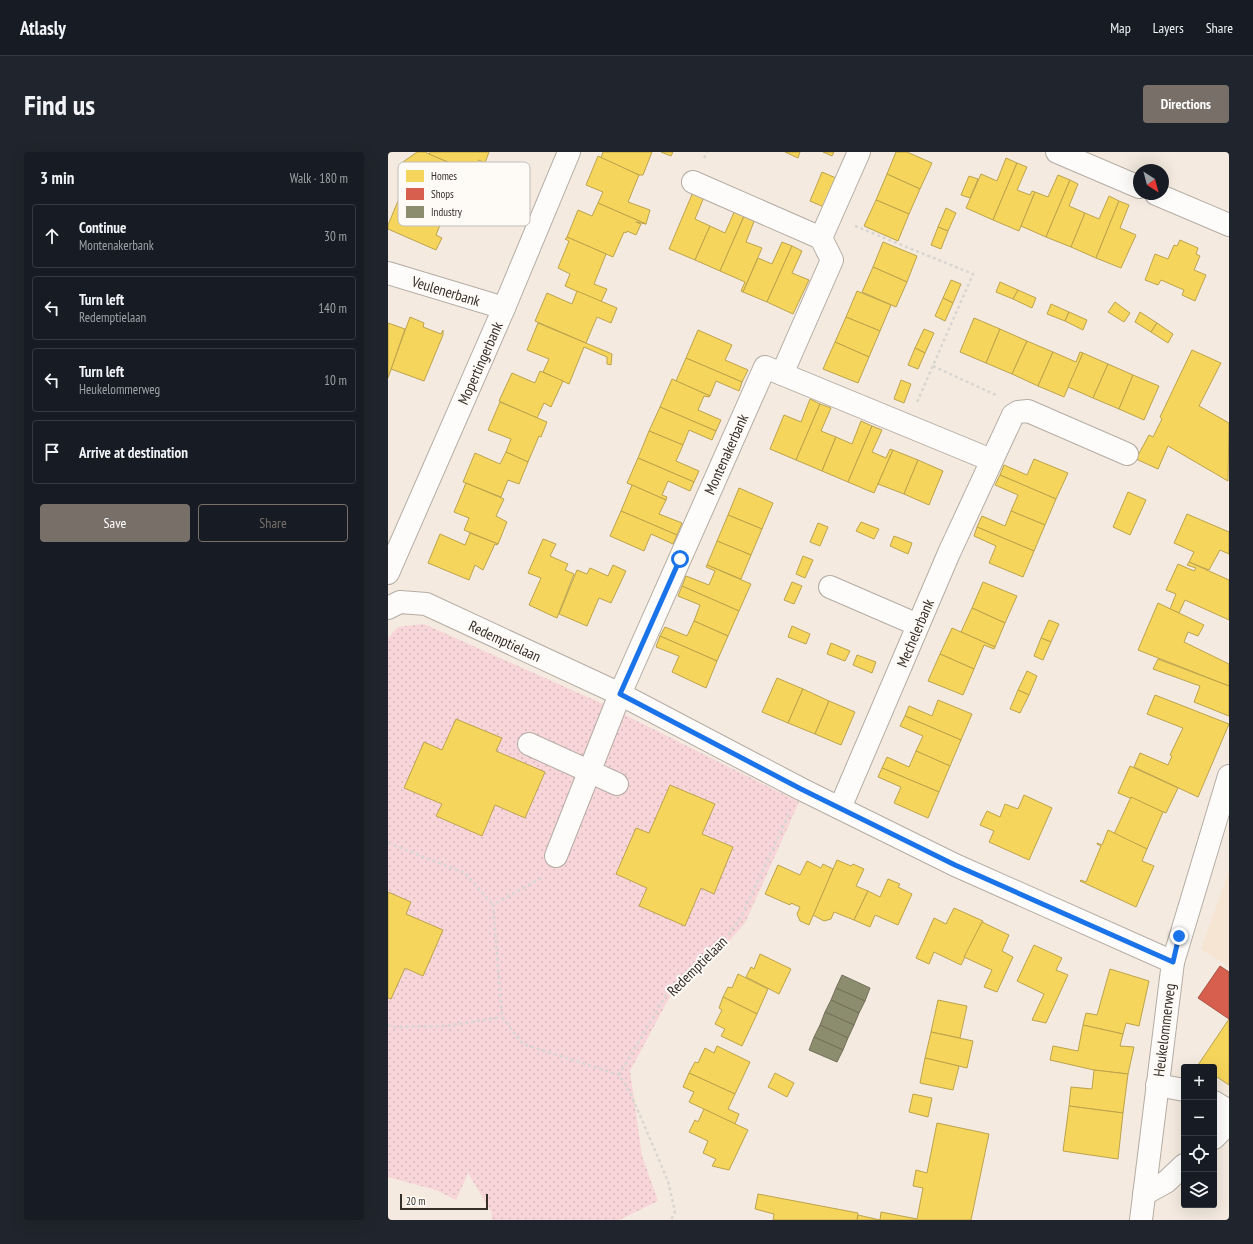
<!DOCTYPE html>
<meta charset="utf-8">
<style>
body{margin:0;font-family:"PT Sans Narrow",sans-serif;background:#20242c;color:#f1f3f6}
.controls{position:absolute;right:12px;bottom:12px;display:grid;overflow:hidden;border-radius:4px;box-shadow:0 4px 16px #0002}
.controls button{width:36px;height:36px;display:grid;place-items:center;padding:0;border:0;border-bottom:1px solid #363941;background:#171b24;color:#f1f3f6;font:20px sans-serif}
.compass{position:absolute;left:745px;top:12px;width:36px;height:36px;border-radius:50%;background:#171b24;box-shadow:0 4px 16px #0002;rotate:144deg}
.scale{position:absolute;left:12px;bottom:10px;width:88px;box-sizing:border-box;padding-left:4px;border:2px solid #362f28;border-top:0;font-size:11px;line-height:14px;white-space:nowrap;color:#362f28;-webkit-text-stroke:3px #fefaf6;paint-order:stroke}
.stop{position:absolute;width:12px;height:12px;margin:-9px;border:3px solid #1a73e8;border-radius:50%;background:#fff}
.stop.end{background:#1a73e8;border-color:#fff;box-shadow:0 1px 4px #0008}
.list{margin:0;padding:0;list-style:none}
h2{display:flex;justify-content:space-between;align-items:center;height:52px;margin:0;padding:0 16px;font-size:17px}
h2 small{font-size:13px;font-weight:400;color:#9ea1a6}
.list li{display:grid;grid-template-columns:26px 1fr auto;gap:12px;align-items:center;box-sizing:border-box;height:64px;margin:0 8px 8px;padding:0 8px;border:1px solid #363941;border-radius:4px}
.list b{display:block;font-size:15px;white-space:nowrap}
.list p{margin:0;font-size:13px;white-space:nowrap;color:#9ea1a6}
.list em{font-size:13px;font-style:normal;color:#9ea1a6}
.actions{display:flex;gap:8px;padding:12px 16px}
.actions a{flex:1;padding:9px 0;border:1px solid #787068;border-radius:4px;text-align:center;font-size:14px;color:#787068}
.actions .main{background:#787068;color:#fff}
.icon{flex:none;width:22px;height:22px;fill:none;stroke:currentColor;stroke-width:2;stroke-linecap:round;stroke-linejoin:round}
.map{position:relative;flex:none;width:841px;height:1068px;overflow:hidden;border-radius:4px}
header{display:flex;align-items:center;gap:24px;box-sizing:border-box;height:56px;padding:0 20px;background:#171b24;border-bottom:1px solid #363941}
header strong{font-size:19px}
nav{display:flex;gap:22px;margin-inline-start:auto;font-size:14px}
.intro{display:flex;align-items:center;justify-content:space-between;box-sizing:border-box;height:96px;padding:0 24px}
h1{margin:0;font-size:28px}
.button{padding:10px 18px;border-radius:4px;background:#787068;color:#fff;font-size:14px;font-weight:700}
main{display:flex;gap:24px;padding:0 24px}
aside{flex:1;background:#171b24;border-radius:4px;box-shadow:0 4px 16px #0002}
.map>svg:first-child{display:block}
.built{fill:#f6e5d2}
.grass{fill:url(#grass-dots)}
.homes{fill:#f6d55c;stroke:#bca34c}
.shops{fill:#d6604d;stroke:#a65142}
.industry{fill:#8c8c6e;stroke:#727059}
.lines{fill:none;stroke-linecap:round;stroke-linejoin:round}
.minor-casing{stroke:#b4aca4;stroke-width:24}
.path{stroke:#d9d6d2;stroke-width:2.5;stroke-dasharray:3 3;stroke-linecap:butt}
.minor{stroke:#fdfcfa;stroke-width:22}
.route{stroke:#1a73e8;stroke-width:5}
.labels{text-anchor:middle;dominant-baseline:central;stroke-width:4;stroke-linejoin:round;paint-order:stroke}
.street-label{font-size:15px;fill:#362f28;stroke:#fefaf6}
.key{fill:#fefaf6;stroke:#c2bdb8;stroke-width:1}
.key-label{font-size:11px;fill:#362f28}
</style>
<header>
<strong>Atlasly</strong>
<nav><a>Map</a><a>Layers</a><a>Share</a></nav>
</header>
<div class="intro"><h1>Find us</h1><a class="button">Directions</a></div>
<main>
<aside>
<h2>3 min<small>Walk · 180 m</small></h2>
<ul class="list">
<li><svg class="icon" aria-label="ahead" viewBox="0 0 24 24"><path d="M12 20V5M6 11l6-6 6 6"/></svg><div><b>Continue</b><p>Montenakerbank</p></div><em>30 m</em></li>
<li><svg class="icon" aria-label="left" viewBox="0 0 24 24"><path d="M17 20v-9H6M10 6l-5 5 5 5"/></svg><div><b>Turn left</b><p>Redemptielaan</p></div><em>140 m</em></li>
<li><svg class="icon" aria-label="left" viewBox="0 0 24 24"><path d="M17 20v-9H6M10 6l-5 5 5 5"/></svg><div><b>Turn left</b><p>Heukelommerweg</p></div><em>10 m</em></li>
<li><svg class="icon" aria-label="arrive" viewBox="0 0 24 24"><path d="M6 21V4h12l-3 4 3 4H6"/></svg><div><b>Arrive at destination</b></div></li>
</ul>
<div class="actions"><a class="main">Save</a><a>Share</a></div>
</aside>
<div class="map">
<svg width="841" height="1068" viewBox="0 0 841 1068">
<defs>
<pattern id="grass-dots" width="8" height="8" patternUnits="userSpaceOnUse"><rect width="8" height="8" fill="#f7d5d8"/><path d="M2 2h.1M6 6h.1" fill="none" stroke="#d4b7b9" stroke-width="1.8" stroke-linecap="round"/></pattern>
</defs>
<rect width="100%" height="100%" fill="#f4eadf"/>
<path class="built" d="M841,719V815L813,797Z"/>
<path class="grass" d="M36,472L213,551L411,650L357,771L329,803L293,832L280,848L242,919L254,1004L270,1049L231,1068H103L104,1061L80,1021L68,1048L48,1038L0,1025V486L10,475Z"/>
<g class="homes">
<path d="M29,0H37L86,21L85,23L75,19L70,32L75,34L71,45L11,20L15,10Z"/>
<path d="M42,0H101L97,11L91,8L86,21L41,2Z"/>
<path d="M215,0H264L255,23H251L213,6Z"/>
<path d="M273,0H285L283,4Z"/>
<path d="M397,0H412L410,6Z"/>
<path d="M435,0H446L444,4Z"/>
<path d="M508,0H519L544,11L532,37L499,22Z"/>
<path d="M210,4L251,23L240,50L262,58L258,72L210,51L215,40L198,33Z"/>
<path d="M618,6L629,11L605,68L578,56L593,22L609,29Z"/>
<path d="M629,11L639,15L629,38L642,43L644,39L647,40L631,79L605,68Z"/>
<path d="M434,20L448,26L436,55L422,49Z"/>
<path d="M499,22L532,37L521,62L488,48Z"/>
<path d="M670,23L682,28L658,85L633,74L647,40L660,45Z"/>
<path d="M581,24L590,27L582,46L573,43Z"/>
<path d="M682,28L690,32L681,54L697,61L683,95L658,85Z"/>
<path d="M305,40L316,45L307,67L322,74L307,108L281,97Z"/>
<path d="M721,44L731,49L708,106L683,95L697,61L711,67Z"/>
<path d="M488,48L521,62L510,89L476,74Z"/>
<path d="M10,49L54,68L48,83L54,86L48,98L0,77V73Z"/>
<path d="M731,49L741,53L732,76L748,83L733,116L708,106Z"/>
<path d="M210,51L258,72L248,70L253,72L248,83L239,79L238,81L236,80L225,105L179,85L190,58L204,64Z"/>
<path d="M558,56L568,61L560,79L550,75Z"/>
<path d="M347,58L357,62L332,119L307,108L322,74L337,81Z"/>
<path d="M357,62L367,67L358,90L374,96L355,140L353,139L357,130L332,119Z"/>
<path d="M550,75L560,79L553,97L543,93Z"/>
<path d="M179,85L218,102L206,132L219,137L213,150L177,134L182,122L170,116L181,89L177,87Z"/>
<path d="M792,88L810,96L808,102L812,104L806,118L818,123L807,149L794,143L796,138L773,128L770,133L757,128L767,102L780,107L786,93L789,94Z"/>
<path d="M394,90L404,94L379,150L355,140L370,106L384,112Z"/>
<path d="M495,90L529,104L519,130L485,115Z"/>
<path d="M404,94L414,99L404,121L421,128L405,162L379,150Z"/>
<path d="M485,115L519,130L508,155L474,140Z"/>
<path d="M563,128L573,132L565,151L555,146Z"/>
<path d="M612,130L630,138L625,147L608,140Z"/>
<path d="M630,138L648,146L644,156L625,147Z"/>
<path d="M189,139L229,156L223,171L209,165L198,191L147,169L159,141L184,152Z"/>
<path d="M469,139L503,153L492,179L458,165Z"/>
<path d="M555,146L565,151L557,169L547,164Z"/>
<path d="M727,150L742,161L736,170L720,160Z"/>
<path d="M663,152L681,160L677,169L659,162Z"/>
<path d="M681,160L699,168L695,178L677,169Z"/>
<path d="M752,160L769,171L763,180L747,170Z"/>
<path d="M22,165L36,171L35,175L53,182L55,178V183L36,229L3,217Z"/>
<path d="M458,165L492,179L481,205L447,190Z"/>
<path d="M586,166L612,177L598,211L572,200Z"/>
<path d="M0,171L17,177L0,226Z"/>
<path d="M150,171L224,202L223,213L219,212V205L196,195L181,232L155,220L161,207L139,198Z"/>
<path d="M769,171L785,182L780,191L763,180Z"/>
<path d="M536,177L546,181L537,201L527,196Z"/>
<path d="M612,177L639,189L624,222L598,211Z"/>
<path d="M310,178L344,193L337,208L360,218L354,230L298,206Z"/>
<path d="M639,189L665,200L650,234L624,222Z"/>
<path d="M447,190L481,205L470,231L435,217Z"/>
<path d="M527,196L537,201L530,217L520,213Z"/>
<path d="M804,198L833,211L811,254L841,271L840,329L780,294L770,317L748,307L761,283L765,285L774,267L772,265Z"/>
<path d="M665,200L688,210L692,200L695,201L676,245L650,234Z"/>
<path d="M695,201L720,212L705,246L680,235Z"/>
<path d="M298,206L354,230L351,239L328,229L322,244L288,229Z"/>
<path d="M720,212L745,223L731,257L705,246Z"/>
<path d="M152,219L175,229L163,255L156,251L149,266L111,249L124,221L147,231Z"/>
<path d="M745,223L771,234L756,268L731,257Z"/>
<path d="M284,227L322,244L321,245L316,244L310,258L333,268L328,279L272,255Z"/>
<path d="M513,228L523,232L516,251L506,247Z"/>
<path d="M422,247L432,252L408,308L382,297L396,263L413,270Z"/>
<path d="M112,250L159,270L153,285L151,284L140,310L118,300L123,287L100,278Z"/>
<path d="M432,252L443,256L433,279L448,285L434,319L408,308Z"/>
<path d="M272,255L328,279L324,288L301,278L295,293L261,279Z"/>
<path d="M473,269L484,274L460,330L434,319L448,285L464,292Z"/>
<path d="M484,274L494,278L484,300L498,306L502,297L505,298L486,341L460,330Z"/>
<path d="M261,279L295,293L288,309L311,319L306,330L250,306Z"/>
<path d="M505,298L530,308L516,342L490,332Z"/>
<path d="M118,300L140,310L131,332L120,328L113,345L75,330L87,301L112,312Z"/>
<path d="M250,306L306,330L302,339L280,329L274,343L279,345L278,348L239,331Z"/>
<path d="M646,307L680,321L668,347L612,323L616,313L639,323Z"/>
<path d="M530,308L555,319L541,353L516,342Z"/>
<path d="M612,323L668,347L657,373L623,359L630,343L607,333Z"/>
<path d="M78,331L116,347L108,364L119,370L110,392L76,378L81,366L66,360Z"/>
<path d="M244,333L278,348L271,362L294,371L289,383L233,359Z"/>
<path d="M351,336L385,351L374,377L340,363Z"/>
<path d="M740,340L758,348L742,383L725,375Z"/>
<path d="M233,359L289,383L285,392L263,382L256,399L222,384Z"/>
<path d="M623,359L657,373L646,399L589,375L594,364L617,374Z"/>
<path d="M799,362L841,380V402L832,398L821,418L801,410L806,400L786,391Z"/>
<path d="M340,363L374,377L363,403L329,389Z"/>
<path d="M473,370L491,377L486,387L468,379Z"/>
<path d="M430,371L440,375L432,394L422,390Z"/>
<path d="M589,375L646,399L635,425L601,411L608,394L586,384Z"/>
<path d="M82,381L110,392L109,393L107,392L95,418L87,413L81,428L40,411L52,382L77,393Z"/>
<path d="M506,384L524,391L520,402L502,394Z"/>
<path d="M155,387L168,392L162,404L180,412L177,418L186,422L169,466L141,453L153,426L140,421Z"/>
<path d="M329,389L363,403L353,427L319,413Z"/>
<path d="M415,404L425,408L417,426L408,422Z"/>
<path d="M801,410L841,428V468L797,448L791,461L782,457L788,442L778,438L790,412L806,419L808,416L799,413Z"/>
<path d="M225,413L238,419L223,451L211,446L199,474L171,462L189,418L199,422L202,416L220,424Z"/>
<path d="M319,413L363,432L351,459L294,434L298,424L321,433L327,419L318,415Z"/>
<path d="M404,430L414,434L406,452L396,448Z"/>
<path d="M595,430L629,444L617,471L584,456Z"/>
<path d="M294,434L351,459L340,484L306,469L312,453L290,444Z"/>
<path d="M770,451L816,473L810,484L800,480L796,490L841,512V534L750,498Z"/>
<path d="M584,456L617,471L607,495L573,480Z"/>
<path d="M661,468L671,472L663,490L653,486Z"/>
<path d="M306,469L340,484L329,509L272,484L277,475L299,484Z"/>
<path d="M404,474L422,482L418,492L400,485Z"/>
<path d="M564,476L573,480L607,495L606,497L596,493L586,517L552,502Z"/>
<path d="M272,484L329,509L318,536L284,520L291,504L268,495Z"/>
<path d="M653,486L663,490L655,508L646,504Z"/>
<path d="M443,491L462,499L457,509L439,502Z"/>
<path d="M552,502L586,517L575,543L540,529Z"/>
<path d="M469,503L488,510L484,521L465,513Z"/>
<path d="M770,507L841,534V564L806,550L812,534L765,517Z"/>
<path d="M639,519L649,524L641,543L630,538Z"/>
<path d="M389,526L415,537L400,571L374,560Z"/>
<path d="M415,537L441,549L427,582L400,571Z"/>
<path d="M630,538L641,543L632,561L622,557Z"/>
<path d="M767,543L841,572L810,645L746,615L752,601L780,613L784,604L782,603L795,576L759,562Z"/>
<path d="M550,548L584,562L573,588L517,564L521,554L544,564Z"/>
<path d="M441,549L467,560L453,593L427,582Z"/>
<path d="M517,564L573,588L562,614L528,599L535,584L512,574Z"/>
<path d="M68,567L114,586L108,599L157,620L137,666L107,653L94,684L48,664L54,652L16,636L36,590L54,598Z"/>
<path d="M528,599L562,614L551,640L494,616L499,605L521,615Z"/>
<path d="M742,614L790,636L778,661L730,641Z"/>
<path d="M494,616L551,640L540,666L506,651L513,635L490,625Z"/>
<path d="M282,633L327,652L314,682L345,695L326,742L313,736L297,774L251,754L259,736L228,722L248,676L261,681Z"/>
<path d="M636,643L664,656L641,708L601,690L606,679L592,673L599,659L612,665L617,652L630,657Z"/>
<path d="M743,645L775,660L759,697L726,682Z"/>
<path d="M720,678L759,697L754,709L766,714L748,755L692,729L693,728L698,730L713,694L709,692V691L714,693Z"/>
<path d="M449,708L463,714L465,712L476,717L468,734L480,739L466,768L446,760L443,767L436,769L425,763Z"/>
<path d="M419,709L433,716L435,712L445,717L421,773L412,769L409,762L412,755L403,751L402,753L377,742L390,713L412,723Z"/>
<path d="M500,727L512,732L510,735L524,742L510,773L487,763L482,775L466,768L480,739L492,745Z"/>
<path d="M0,740L23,750L18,762L55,778L35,824L17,816L3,847L0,846Z"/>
<path d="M566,756L595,769L573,813L546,800L541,812L528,806L546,766L558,772Z"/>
<path d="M594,770L621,783L614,799L625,805L609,840L596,835L604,818L576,805Z"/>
<path d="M646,793L674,806L668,818L680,823L658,871L644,868L656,842L629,829Z"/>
<path d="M372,802L403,817L391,842L358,825L363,815L366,817Z"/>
<path d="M722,817L761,829L751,874L738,871L735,882L695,873L698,861L709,863Z"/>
<path d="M350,822L380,837L369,862L335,845L340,835L344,836Z"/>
<path d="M335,845L369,862L354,894L333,884L337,877L327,872L334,858L331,856Z"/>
<path d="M550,848L579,854L572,886L543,880Z"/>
<path d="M841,867V933L826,923V915H814L810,913Z"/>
<path d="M695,873L735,882L732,894L746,895L740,922L706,918L662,908L665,894L690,899Z"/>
<path d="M543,880L585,889L579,916L537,906Z"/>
<path d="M329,894L362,910L347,942L301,921L307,910L310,911L317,896L326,901Z"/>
<path d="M537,906L571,914L565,938L532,931Z"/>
<path d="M706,918L740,922L735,961L681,954L683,935L704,937Z"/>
<path d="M301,921L347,942L340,957L351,962L347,972L301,950L306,940L295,935Z"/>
<path d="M387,921L406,931L399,945L380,935Z"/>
<path d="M525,942L544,946L540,965L521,960Z"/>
<path d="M681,954L735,961L730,1007L675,999Z"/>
<path d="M316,957L360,978L341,1018L324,1014L328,1007L315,1001L320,989L301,980L307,968L310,970Z"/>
<path d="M549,971L601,982L583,1068H469L470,1063L492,1068L493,1060L529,1067L535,1036L525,1034L528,1018L539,1021Z"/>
<path d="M370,1042L470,1061L469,1068H385L386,1062L367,1057Z"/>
</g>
<path class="shops" d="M832,814L841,820V867L810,846Z"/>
<g class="industry">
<path d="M454,823L482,836L477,849L448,836Z"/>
<path d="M448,836L477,849L471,861L443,848Z"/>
<path d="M443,848L471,861L466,873L437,860Z"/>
<path d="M437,860L466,873L460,886L432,873Z"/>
<path d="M432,873L460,886L455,898L426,885Z"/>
<path d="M426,885L455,898L449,910L421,898Z"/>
</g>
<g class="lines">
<g class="minor-casing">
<g id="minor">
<path d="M669,0L751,35"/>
<path d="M768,42L841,73"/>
<path d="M433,86L471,0"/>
<path d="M0,121L116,156"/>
<path d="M394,222L603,308"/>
<path d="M0,421L116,156L181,0"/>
<path d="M442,435L530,473"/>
<path d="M0,456L12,450L38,452L232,542L413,637L567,713L785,810"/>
<path d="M141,592L229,632"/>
<path d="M452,656L561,401L625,263L630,260L640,259L739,302"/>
<path d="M168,704L232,542L369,233L377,215L394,222L444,108L433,86L305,30"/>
<path d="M769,933L796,938"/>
<path d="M826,950L841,959"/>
<path d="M826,986L834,978L841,962"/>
<path d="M756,1042L778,1030L796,1013"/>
<path d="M753,1068L785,810L841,624"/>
</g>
</g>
<g class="path">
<path d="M316,6L319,0"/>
<path d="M467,74L585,122L529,250"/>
<path d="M545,214L608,243"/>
<path d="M0,691L77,721L105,753"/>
<path d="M153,726L105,753L114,865L135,892L231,923L242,940L280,1029L287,1060L283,1068"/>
<path d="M0,873L5,875L58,874L114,865"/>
<path d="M231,923L283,835L329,797L352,767L402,660"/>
</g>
<use href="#minor" class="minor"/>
</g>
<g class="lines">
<path class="route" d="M292,407L232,542L413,637L567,713L785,810L791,784"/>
</g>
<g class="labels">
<g class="street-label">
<text transform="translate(58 139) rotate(17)">Veulenerbank</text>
<text transform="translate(92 211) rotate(-66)">Mopertingerbank</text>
<text transform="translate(338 302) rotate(-66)">Montenakerbank</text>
<text transform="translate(527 481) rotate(-67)">Mechelerbank</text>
<text transform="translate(117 489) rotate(25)">Redemptielaan</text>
<text transform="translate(309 814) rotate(-45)">Redemptielaan</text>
<text transform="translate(776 878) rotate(-83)">Heukelommerweg</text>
</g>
</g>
<rect x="10" y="10" width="132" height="64" rx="6" class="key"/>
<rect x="18" y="18" width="18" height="12" fill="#f6d55c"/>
<rect x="18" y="36" width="18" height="12" fill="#d6604d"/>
<rect x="18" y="54" width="18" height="12" fill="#8c8c6e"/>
<g class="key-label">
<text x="43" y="28">Homes</text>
<text x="43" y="46">Shops</text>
<text x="43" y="64">Industry</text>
</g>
</svg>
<div class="controls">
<button>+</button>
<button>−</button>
<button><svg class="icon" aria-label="locate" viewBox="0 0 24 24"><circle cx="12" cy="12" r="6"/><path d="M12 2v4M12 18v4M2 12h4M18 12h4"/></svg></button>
<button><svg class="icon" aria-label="layers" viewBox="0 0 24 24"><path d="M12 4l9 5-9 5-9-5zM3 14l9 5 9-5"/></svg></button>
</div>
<svg class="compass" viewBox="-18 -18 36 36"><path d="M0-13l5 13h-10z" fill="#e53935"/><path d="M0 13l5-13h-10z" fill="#9ea1a6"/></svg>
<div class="scale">20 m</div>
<div class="stop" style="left:292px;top:407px"></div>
<div class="stop end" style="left:791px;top:784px"></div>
</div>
</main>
